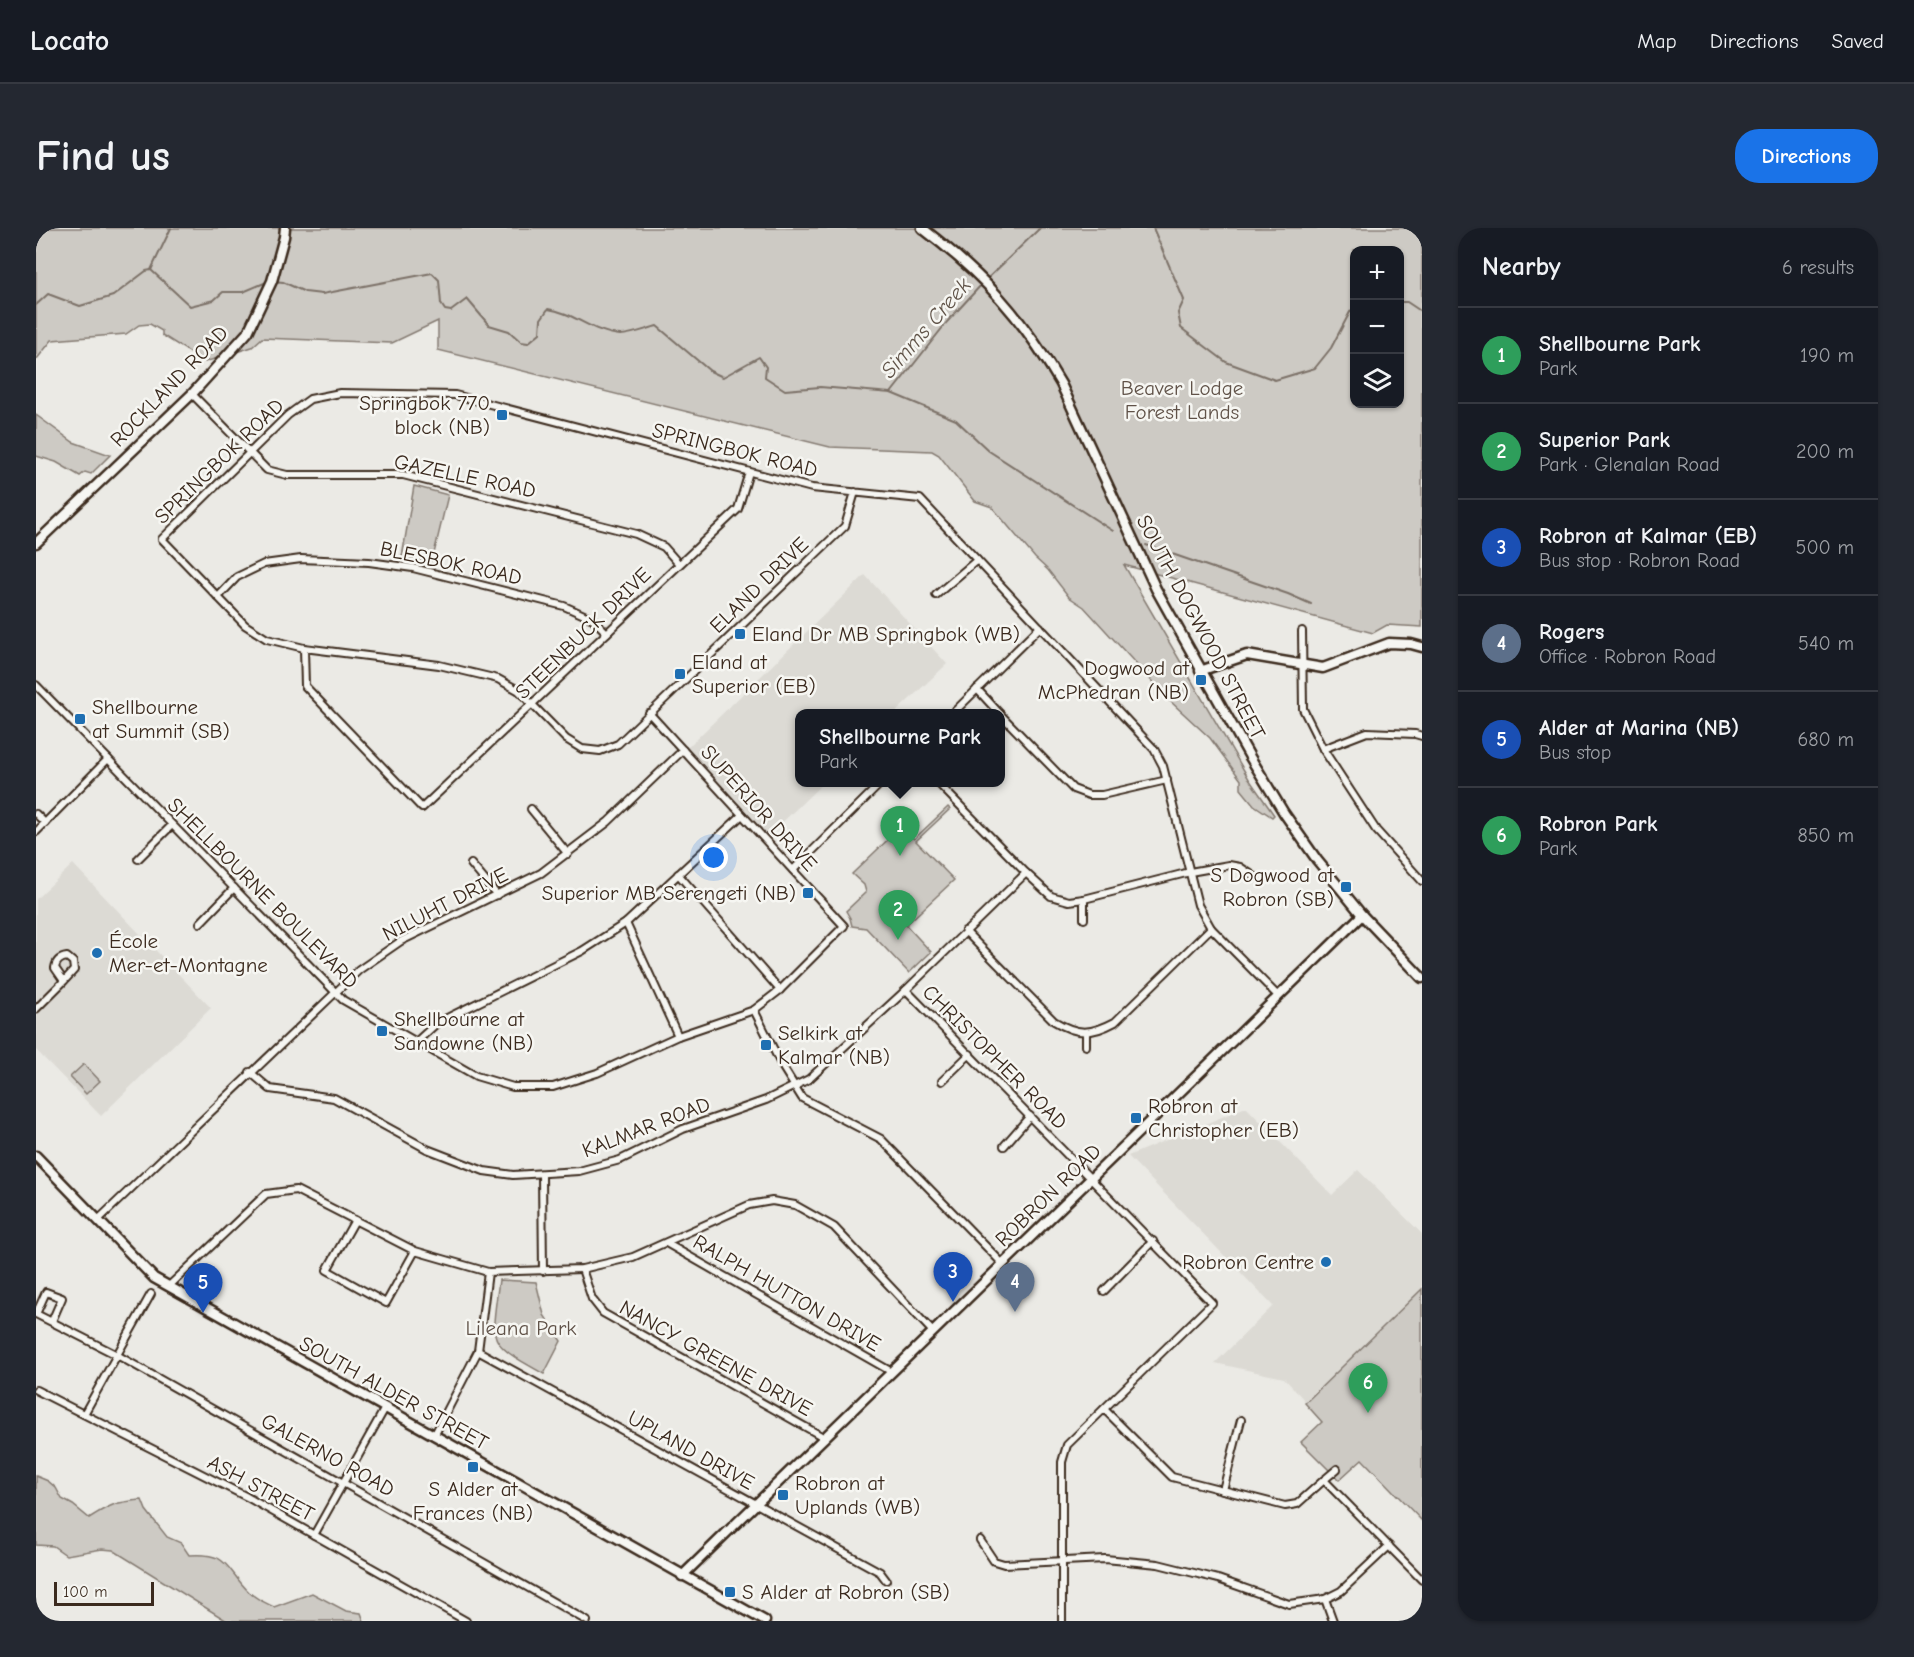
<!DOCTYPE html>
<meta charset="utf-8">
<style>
body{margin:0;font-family:"Comic Neue",sans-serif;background:#242831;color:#f1f3f6}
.controls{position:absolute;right:18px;top:18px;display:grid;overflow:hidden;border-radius:12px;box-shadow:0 2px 4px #0004}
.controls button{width:54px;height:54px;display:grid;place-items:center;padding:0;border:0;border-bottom:2px solid #363941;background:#171b24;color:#f1f3f6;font:30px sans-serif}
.scale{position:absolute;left:18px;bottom:15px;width:100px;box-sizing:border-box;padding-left:6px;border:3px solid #3b2a1e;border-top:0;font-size:16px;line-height:21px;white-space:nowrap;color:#3b2a1e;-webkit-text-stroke:4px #f6f6f2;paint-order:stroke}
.you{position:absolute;left:678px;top:630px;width:21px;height:21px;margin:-15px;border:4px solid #fff;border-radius:50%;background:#1a73e8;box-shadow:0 0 0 9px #1a73e833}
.badge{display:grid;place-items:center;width:39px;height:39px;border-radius:50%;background:#1a73e8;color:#fff;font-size:20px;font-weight:700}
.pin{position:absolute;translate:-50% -50px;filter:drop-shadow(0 2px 3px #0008)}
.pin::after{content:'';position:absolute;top:32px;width:21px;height:18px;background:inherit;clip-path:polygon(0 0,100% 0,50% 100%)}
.popup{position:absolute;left:759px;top:481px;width:210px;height:78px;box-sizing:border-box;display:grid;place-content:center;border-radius:12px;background:#171b24;filter:drop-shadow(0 2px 4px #0005);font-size:20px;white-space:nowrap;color:#9ea1a6}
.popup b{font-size:22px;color:#f1f3f6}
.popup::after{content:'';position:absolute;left:50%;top:100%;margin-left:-12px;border:12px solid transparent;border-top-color:#171b24}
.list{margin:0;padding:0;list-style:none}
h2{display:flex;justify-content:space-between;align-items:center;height:78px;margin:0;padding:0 24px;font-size:26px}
h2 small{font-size:20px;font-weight:400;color:#9ea1a6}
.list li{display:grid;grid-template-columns:39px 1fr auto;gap:18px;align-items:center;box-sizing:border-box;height:96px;padding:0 24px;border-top:2px solid #363941}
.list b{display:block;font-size:22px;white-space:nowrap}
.list p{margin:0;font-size:20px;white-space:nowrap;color:#9ea1a6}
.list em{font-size:20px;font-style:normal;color:#9ea1a6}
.icon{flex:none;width:33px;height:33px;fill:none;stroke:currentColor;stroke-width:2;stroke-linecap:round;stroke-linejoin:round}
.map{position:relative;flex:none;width:1386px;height:1393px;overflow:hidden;border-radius:24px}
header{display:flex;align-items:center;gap:36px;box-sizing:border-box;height:84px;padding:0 30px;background:#171b24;border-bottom:2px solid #363941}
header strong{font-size:28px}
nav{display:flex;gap:33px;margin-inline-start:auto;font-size:21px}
.intro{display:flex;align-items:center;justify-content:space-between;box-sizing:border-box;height:144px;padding:0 36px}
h1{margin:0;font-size:42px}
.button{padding:15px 27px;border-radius:24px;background:#1a73e8;color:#fff;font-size:21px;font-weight:700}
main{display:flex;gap:36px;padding:0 36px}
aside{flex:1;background:#171b24;border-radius:24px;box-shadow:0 2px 4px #0004}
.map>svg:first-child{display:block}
.built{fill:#dcdad4}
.green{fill:#cdcac4;stroke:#847a71;stroke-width:1.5;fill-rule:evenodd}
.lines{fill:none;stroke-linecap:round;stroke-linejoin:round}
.stream{stroke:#7c7167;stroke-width:2}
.street-casing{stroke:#3b2a1e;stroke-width:10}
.secondary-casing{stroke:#3b2a1e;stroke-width:13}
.street{stroke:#f6f6f2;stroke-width:6}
.secondary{stroke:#f6f6f2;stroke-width:8}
.poi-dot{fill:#1f6fb2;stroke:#f6f6f2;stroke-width:2}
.labels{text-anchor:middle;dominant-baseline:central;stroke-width:5;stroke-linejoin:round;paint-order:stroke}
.street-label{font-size:21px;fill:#3b2a1e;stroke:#f6f6f2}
.park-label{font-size:21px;fill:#605248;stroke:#f6f6f2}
.poi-label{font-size:21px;fill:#3b2a1e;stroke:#f6f6f2;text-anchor:start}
.water-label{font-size:22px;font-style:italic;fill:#615449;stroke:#f6f6f2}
</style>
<header>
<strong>Locato</strong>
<nav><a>Map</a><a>Directions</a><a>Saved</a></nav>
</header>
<div class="intro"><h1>Find us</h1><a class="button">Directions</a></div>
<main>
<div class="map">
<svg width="1386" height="1393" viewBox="0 0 1386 1393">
<rect width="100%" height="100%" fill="#ebeae5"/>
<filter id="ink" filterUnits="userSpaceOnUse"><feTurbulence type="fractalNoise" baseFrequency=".0167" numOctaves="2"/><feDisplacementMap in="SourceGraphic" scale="12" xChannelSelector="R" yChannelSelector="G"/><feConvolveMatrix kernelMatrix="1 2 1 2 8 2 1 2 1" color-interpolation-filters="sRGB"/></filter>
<g filter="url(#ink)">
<g class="built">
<path d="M829,347L911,436L859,485L764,486V554L787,555L729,611L648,523Z"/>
<path d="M37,636L175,780L65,888L0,822V671Z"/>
<path d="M1210,879L1296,967L1322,942L1386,1006V1061L1270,1174L1248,1150L1179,1135L1237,1078L1092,928Z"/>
</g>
<g class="green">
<path d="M0,0H1386V399L1351,397L1337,405L1088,337L1213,551L1238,587L1236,589L1218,577L1205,561V552L1174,510L1134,473L1048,379L1033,369L1012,342L999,330L956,279L939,273L903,227L896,223L794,219L402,122V93L356,115L226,110L216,119L169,134L126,107V103L114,96L103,97L90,106L16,112L0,132ZM1318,22H1364V176H1318Z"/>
<path d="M0,187L37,214L74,227L55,246L49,244L44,248L20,234L0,228Z"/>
<path d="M378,258L412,267L396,334L366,329Z"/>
<path d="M912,579L914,581L880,613L918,652L870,697L895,724L873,745L830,700L816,698L814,690L810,683L830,664L828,657L816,646L865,599L878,611Z"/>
<path d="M48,836L64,853L50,866L34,849Z"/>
<path d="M463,1052L500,1054L508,1087L525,1113L508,1146C449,1113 455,1116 463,1052Z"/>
<path d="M1386,1061V1293L1326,1231L1303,1252L1265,1214L1286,1194L1269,1175Z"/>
<path d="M0,1248L12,1253L20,1260L26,1271L37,1277L53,1290C75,1276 80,1274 106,1272L110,1282L131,1309L145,1315L153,1327C193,1324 189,1340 213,1364C220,1371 230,1375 238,1379L276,1365L310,1383L325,1385L328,1393H191L77,1322L66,1321L30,1327L17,1318L0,1317Z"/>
</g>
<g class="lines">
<g class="stream">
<path d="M1117,0L1148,72L1142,85L1145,100L1190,134L1239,152L1279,140L1295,120L1314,84L1318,82"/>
<path d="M115,42L154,78L178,72L187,64H207L233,53"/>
<path d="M115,42L135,0"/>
<path d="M950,52L1004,0"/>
<path d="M238,53L247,54L269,64L286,66L396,45L403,52L405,76L409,82L415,83L431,71L453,97L473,103L485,114L492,115L504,105L505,91L512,81C537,84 557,105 584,107C595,107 610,101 621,98L674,143L687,149L723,129L730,139L729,149L749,162L784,159L855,165L920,192L953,223L1077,303"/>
<path d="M1364,74H1371L1386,84"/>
<path d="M0,77L12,66L44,78L77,68L110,43L115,42"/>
<path d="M855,165L911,94L946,56"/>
<path d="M1110,317L1252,366L1275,376"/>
</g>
<g class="street-casing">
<g id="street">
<path d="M156,166L231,242L251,247H367L600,306L628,319L643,336"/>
<path d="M819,264L809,298L582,516L564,523L546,521L530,511L482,462L462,451L403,437L268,420L231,411L209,397L126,311L252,187L274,171L304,165L419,167L776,260L884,271L1118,521L1127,538L1162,677L1175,700L1242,768"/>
<path d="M900,367L941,332"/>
<path d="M182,369L201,349L228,336L265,331L333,334L377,340L528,378L557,391L571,405"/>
<path d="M1266,403L1267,481L1287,521L1340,602L1386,653"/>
<path d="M268,420L269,458L386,580L702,281L713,244"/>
<path d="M0,457L307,772L440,848L477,859H517L561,845L642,808L718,782L744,762L808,698L613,485"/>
<path d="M941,461L964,486"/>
<path d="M916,486L1004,399"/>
<path d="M964,486L1037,561L1053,567H1066L1131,552"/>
<path d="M1287,521L1331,504L1379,506L1386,508"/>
<path d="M901,554L990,645L1015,668L1033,673L1048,671L1154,644L1193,637L1204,639L1219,649"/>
<path d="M495,581L532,626"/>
<path d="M0,586L9,595"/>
<path d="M0,604L72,531"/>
<path d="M102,631L136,597"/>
<path d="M435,636L461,667"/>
<path d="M757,642L846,554"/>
<path d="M642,646L744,762"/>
<path d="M1048,671V691"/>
<path d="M164,695L198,660"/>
<path d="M590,695L642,808"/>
<path d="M929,703L1018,793C1041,807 1055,807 1079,794L1175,700"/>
<path d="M870,762L1176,1075L1031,1217L1026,1234V1393"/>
<path d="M0,781L28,753L38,742L37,734L31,729C24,730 20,733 19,740L28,753"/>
<path d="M718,782L746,838L766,870L845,911L967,1036"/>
<path d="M1050,804V818"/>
<path d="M380,814L401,795L546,723L590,695L706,587"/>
<path d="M214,844L234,861L298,870L391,921L448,943L477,947L543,943L584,932L647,901L730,872L773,851L870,762L990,645"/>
<path d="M906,853L934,826"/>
<path d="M968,918L994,888"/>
<path d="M506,946L507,1043"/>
<path d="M62,992L323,742L365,713L505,645L572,594L647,522"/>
<path d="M319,992L291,1042L350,1075L379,1023"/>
<path d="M630,1015L856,1144"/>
<path d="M546,1041L556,1071L567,1085L789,1210"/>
<path d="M133,1058L230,966L260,962L379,1023L452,1044L546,1041L597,1029L713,977L736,973L759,977L798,999L897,1104"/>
<path d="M1068,1063L1117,1013"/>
<path d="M0,1086L81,1127L551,1393"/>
<path d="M0,1086L10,1064L26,1070L16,1093"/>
<path d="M442,1123L844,1344L850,1352"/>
<path d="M0,1162L211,1269L430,1393"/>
<path d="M1068,1181L1136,1249L1249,1278L1261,1276L1288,1252L1386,1352"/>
<path d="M48,1186L115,1066"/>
<path d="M398,1208L442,1123L452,1044"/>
<path d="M1288,1252L1301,1241"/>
<path d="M1187,1262L1205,1192"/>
<path d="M278,1307L349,1180"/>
<path d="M944,1312L958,1333L968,1336L1069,1331L1122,1336L1182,1351L1253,1376L1289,1371L1305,1363L1353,1318"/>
<path d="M1289,1371L1297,1393"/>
</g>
</g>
<g class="secondary-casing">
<g id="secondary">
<path d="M886,0C948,47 986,89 1025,156L1120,361L1214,529L1248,585L1281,632L1326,687L1386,750"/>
<path d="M0,315L156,166L212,104L236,53L248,9L249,0"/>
<path d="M1164,443L1211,427L1287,440L1353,415L1375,416L1386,419"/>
<path d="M0,928L118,1050L729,1393"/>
<path d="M646,1348L1326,687"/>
</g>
</g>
<use href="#street" class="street"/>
<use href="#secondary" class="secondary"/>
</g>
</g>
<g class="poi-dot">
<rect x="460" y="181" width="12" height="12" rx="3"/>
<rect x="698" y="400" width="12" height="12" rx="3"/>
<rect x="638" y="440" width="12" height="12" rx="3"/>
<rect x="1159" y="446" width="12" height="12" rx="3"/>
<rect x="38" y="485" width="12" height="12" rx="3"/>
<rect x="1304" y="653" width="12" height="12" rx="3"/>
<rect x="766" y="659" width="12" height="12" rx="3"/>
<circle cx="61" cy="725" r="6"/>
<rect x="340" y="797" width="12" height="12" rx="3"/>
<rect x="724" y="811" width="12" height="12" rx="3"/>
<rect x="1094" y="884" width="12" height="12" rx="3"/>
<circle cx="1290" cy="1034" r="6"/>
<rect x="431" y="1233" width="12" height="12" rx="3"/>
<rect x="741" y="1261" width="12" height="12" rx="3"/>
<rect x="688" y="1358" width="12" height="12" rx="3"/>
</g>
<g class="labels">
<g class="street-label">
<text transform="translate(133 158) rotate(-46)">ROCKLAND ROAD</text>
<text transform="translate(699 222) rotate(14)">SPRINGBOK ROAD</text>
<text transform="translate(183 233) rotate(-44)">SPRINGBOK ROAD</text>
<text transform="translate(429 248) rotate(12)">GAZELLE ROAD</text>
<text transform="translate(415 335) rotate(12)">BLESBOK ROAD</text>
<text transform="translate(723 357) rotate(-44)">ELAND DRIVE</text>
<text transform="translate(1165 399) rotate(62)">SOUTH DOGWOOD STREET</text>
<text transform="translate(547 405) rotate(-44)">STEENBUCK DRIVE</text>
<text transform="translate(723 580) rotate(48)">SUPERIOR DRIVE</text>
<text transform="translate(227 665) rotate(45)">SHELLBOURNE BOULEVARD</text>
<text transform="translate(409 676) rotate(-27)">NILUHT DRIVE</text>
<text transform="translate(959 829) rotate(45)">CHRISTOPHER ROAD</text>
<text transform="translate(610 899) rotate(-21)">KALMAR ROAD</text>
<text transform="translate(1012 967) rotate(-44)">ROBRON ROAD</text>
<text transform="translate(751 1065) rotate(30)">RALPH HUTTON DRIVE</text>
<text transform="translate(680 1130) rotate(29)">NANCY GREENE DRIVE</text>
<text transform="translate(358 1165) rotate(29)">SOUTH ALDER STREET</text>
<text transform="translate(655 1222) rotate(29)">UPLAND DRIVE</text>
<text transform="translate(292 1227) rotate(29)">GALERNO ROAD</text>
<text transform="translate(225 1260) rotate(28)">ASH STREET</text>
</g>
<g class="park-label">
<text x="1146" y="160">Beaver Lodge<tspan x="1146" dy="24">Forest Lands</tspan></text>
<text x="485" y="1100">Lileana Park</text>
</g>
<g class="poi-label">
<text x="454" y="175" text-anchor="end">Springbok 770<tspan x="454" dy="24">block (NB)</tspan></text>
<text x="716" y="406">Eland Dr MB Springbok (WB)</text>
<text x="656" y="434">Eland at<tspan x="656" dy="24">Superior (EB)</tspan></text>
<text x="1153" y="440" text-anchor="end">Dogwood at<tspan x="1153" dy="24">McPhedran (NB)</tspan></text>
<text x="56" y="479">Shellbourne<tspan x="56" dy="24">at Summit (SB)</tspan></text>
<text x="1298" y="647" text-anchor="end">S Dogwood at<tspan x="1298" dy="24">Robron (SB)</tspan></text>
<text x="760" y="665" text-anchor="end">Superior MB Serengeti (NB)</text>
<text x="73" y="713">École<tspan x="73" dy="24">Mer-et-Montagne</tspan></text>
<text x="358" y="791">Shellbourne at<tspan x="358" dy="24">Sandowne (NB)</tspan></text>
<text x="742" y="805">Selkirk at<tspan x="742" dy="24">Kalmar (NB)</tspan></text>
<text x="1112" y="878">Robron at<tspan x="1112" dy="24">Christopher (EB)</tspan></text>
<text x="1278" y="1034" text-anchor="end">Robron Centre</text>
<text x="759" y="1255">Robron at<tspan x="759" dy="24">Uplands (WB)</tspan></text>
<text x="437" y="1261" text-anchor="middle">S Alder at<tspan x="437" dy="24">Frances (NB)</tspan></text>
<text x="706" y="1364">S Alder at Robron (SB)</text>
</g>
<g class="water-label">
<text transform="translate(890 100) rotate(-49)">Simms Creek</text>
</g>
</g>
</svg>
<div class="controls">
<button>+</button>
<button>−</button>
<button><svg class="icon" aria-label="layers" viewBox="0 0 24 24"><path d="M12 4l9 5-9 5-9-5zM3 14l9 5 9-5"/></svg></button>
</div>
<div class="scale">100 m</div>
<div class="you"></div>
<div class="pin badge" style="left:864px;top:628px;background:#2e9e5b">1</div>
<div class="popup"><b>Shellbourne Park</b>Park</div>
<div class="pin badge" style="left:862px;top:712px;background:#2e9e5b">2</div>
<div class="pin badge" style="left:917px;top:1074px;background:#1a4fb4">3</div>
<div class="pin badge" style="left:979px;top:1084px;background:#5c6f8a">4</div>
<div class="pin badge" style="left:167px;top:1085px;background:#1a4fb4">5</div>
<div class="pin badge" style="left:1332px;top:1185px;background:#2e9e5b">6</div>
</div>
<aside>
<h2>Nearby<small>6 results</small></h2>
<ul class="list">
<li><span class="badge" style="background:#2e9e5b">1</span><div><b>Shellbourne Park</b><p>Park</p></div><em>190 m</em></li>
<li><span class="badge" style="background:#2e9e5b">2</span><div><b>Superior Park</b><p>Park · Glenalan Road</p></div><em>200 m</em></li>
<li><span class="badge" style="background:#1a4fb4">3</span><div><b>Robron at Kalmar (EB)</b><p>Bus stop · Robron Road</p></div><em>500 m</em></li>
<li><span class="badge" style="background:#5c6f8a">4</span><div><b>Rogers</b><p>Office · Robron Road</p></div><em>540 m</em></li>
<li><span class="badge" style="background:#1a4fb4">5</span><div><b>Alder at Marina (NB)</b><p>Bus stop</p></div><em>680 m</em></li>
<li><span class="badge" style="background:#2e9e5b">6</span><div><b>Robron Park</b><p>Park</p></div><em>850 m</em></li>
</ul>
</aside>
</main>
